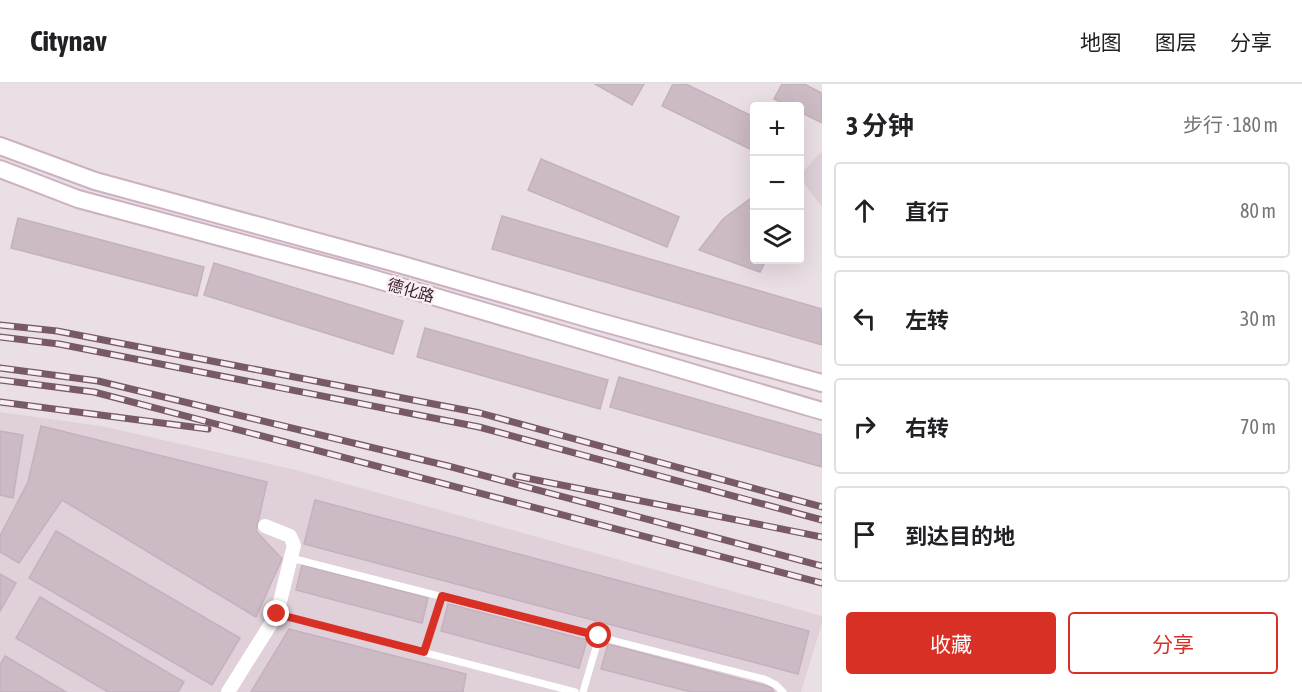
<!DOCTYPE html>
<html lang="zh">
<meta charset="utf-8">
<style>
body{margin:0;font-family:"Asap Condensed","Noto Sans SC",sans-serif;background:#f2f2f2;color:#202124}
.controls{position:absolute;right:18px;top:18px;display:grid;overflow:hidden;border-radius:6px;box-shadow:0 6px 24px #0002}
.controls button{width:54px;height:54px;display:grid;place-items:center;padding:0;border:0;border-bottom:2px solid #e0e0e0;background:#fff;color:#202124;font:30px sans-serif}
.stop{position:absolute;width:18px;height:18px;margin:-14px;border:4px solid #d93025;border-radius:50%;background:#fff}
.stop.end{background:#d93025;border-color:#fff;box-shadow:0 2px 6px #0008}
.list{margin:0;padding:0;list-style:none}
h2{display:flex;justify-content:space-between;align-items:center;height:78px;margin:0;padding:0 24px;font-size:26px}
h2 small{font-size:20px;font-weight:400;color:#757577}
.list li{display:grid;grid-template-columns:39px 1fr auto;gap:18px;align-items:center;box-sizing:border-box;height:96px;margin:0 12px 12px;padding:0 12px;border:2px solid #e0e0e0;border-radius:6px}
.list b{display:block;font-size:22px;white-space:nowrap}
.list em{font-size:20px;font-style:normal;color:#757577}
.actions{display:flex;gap:12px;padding:18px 24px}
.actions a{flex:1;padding:14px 0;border:2px solid #d93025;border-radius:6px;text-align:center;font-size:21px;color:#d93025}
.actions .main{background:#d93025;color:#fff}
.icon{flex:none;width:33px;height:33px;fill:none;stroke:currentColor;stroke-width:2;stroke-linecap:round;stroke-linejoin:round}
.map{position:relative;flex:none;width:822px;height:608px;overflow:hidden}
header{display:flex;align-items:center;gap:36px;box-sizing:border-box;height:84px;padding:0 30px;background:#fff;border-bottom:2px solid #e0e0e0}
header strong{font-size:28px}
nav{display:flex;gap:33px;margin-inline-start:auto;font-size:21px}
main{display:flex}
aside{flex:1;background:#fff}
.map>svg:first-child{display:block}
.built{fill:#dfd0d9}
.building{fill:#ccbbc5;stroke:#c5b1bd;stroke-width:1.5}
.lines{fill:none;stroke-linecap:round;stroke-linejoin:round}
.secondary-casing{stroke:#ccb1c0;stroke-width:20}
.service{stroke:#fff;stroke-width:7}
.minor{stroke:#fff;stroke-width:14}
.secondary{stroke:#fff;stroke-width:16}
.rail-casing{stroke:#785967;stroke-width:7}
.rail{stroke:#f8eff5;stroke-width:4.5;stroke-dasharray:14;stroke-linecap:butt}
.route{stroke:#d93025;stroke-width:8}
.labels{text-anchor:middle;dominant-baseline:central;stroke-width:5;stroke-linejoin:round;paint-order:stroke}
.street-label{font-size:16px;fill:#3c1f2c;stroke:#f8eff5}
</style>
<header>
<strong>Citynav</strong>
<nav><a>地图</a><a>图层</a><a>分享</a></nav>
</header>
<main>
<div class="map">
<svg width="822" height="608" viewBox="0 0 822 608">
<rect width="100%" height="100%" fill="#ebdfe6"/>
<g class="built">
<path d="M822,67V123L800,94V91Z"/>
<path d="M0,328L101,342L296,386L822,532V539L801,608H0Z"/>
</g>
<g class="building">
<path d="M595,0H644L632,21Z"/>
<path d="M673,0H686L754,33V67L662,22Z"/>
<path d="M782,0H804L822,9V39L800,28V22H789L774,15Z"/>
<path d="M541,75L679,133L667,163L528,106Z"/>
<path d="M751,114L754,115V176H766L760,188L699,166L723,135Z"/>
<path d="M502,132L822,225V261L492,165Z"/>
<path d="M18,134L204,183L197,212L11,164Z"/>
<path d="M214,179L403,237L393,270L204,211Z"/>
<path d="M425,244L608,296L600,325L417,273Z"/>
<path d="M619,293L822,351V383L610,323Z"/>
<path d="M41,342L267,398L256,447L282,475L256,533L62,416L19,479L0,468V452L28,398Z"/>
<path d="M0,347L23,351L13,414L0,411Z"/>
<path d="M315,416L809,547L798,590L304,460Z"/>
<path d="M56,447L240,554L212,601L29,494Z"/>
<path d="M302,481L428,514L422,539L296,506Z"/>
<path d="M0,490L16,499L0,527Z"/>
<path d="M40,513L184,598L178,608H108L16,554Z"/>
<path d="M448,520L587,556L579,584L441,547Z"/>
<path d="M289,545L466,590L463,608H251Z"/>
<path d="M608,560L771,603L774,608H691L601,585Z"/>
<path d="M5,572L66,608H0V581Z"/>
</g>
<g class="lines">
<g class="secondary-casing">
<g id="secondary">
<path d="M0,62L95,97L399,180L593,236L822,299"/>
<path d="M0,85L78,115L361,191L822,327"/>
</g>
</g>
<g class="service">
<path d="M291,474L764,595L776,601L783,608"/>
<path d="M277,530L575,608"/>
<path d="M424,568L442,512"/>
<path d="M583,608L599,553"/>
</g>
<path class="minor" d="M228,608L277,530L294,461L290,452L265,442"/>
<use href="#secondary" class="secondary"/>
<g class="rail-casing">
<g id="rail">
<path d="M0,241L57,247L480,329L822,423"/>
<path d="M0,253L59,260L479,343L822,436"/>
<path d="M0,284L98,297L448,382L822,482"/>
<path d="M0,296L94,308L822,499"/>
<path d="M0,318L208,345"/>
<path d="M516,392L822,453"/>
</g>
</g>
<use href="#rail" class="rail"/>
</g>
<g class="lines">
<path class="route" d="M277,530L424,568L442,512L599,552"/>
</g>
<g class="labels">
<g class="street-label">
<text transform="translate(411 206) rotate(16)">德化路</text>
</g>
</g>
</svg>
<div class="controls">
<button>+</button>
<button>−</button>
<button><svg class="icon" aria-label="layers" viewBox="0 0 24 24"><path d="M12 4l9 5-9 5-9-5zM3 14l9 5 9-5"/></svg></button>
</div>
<div class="stop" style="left:599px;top:552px"></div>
<div class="stop end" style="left:277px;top:530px"></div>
</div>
<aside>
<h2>3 分钟<small>步行 · 180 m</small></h2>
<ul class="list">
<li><svg class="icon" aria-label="ahead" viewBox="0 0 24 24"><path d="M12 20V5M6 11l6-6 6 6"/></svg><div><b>直行</b></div><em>80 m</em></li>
<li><svg class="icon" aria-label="left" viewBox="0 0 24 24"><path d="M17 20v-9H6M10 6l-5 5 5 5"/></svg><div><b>左转</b></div><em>30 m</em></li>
<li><svg class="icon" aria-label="right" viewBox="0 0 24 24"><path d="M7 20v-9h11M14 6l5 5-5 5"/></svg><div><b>右转</b></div><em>70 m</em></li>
<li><svg class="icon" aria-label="arrive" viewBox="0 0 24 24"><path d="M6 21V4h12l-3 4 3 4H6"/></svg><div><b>到达目的地</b></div></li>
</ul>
<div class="actions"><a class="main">收藏</a><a>分享</a></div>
</aside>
</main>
